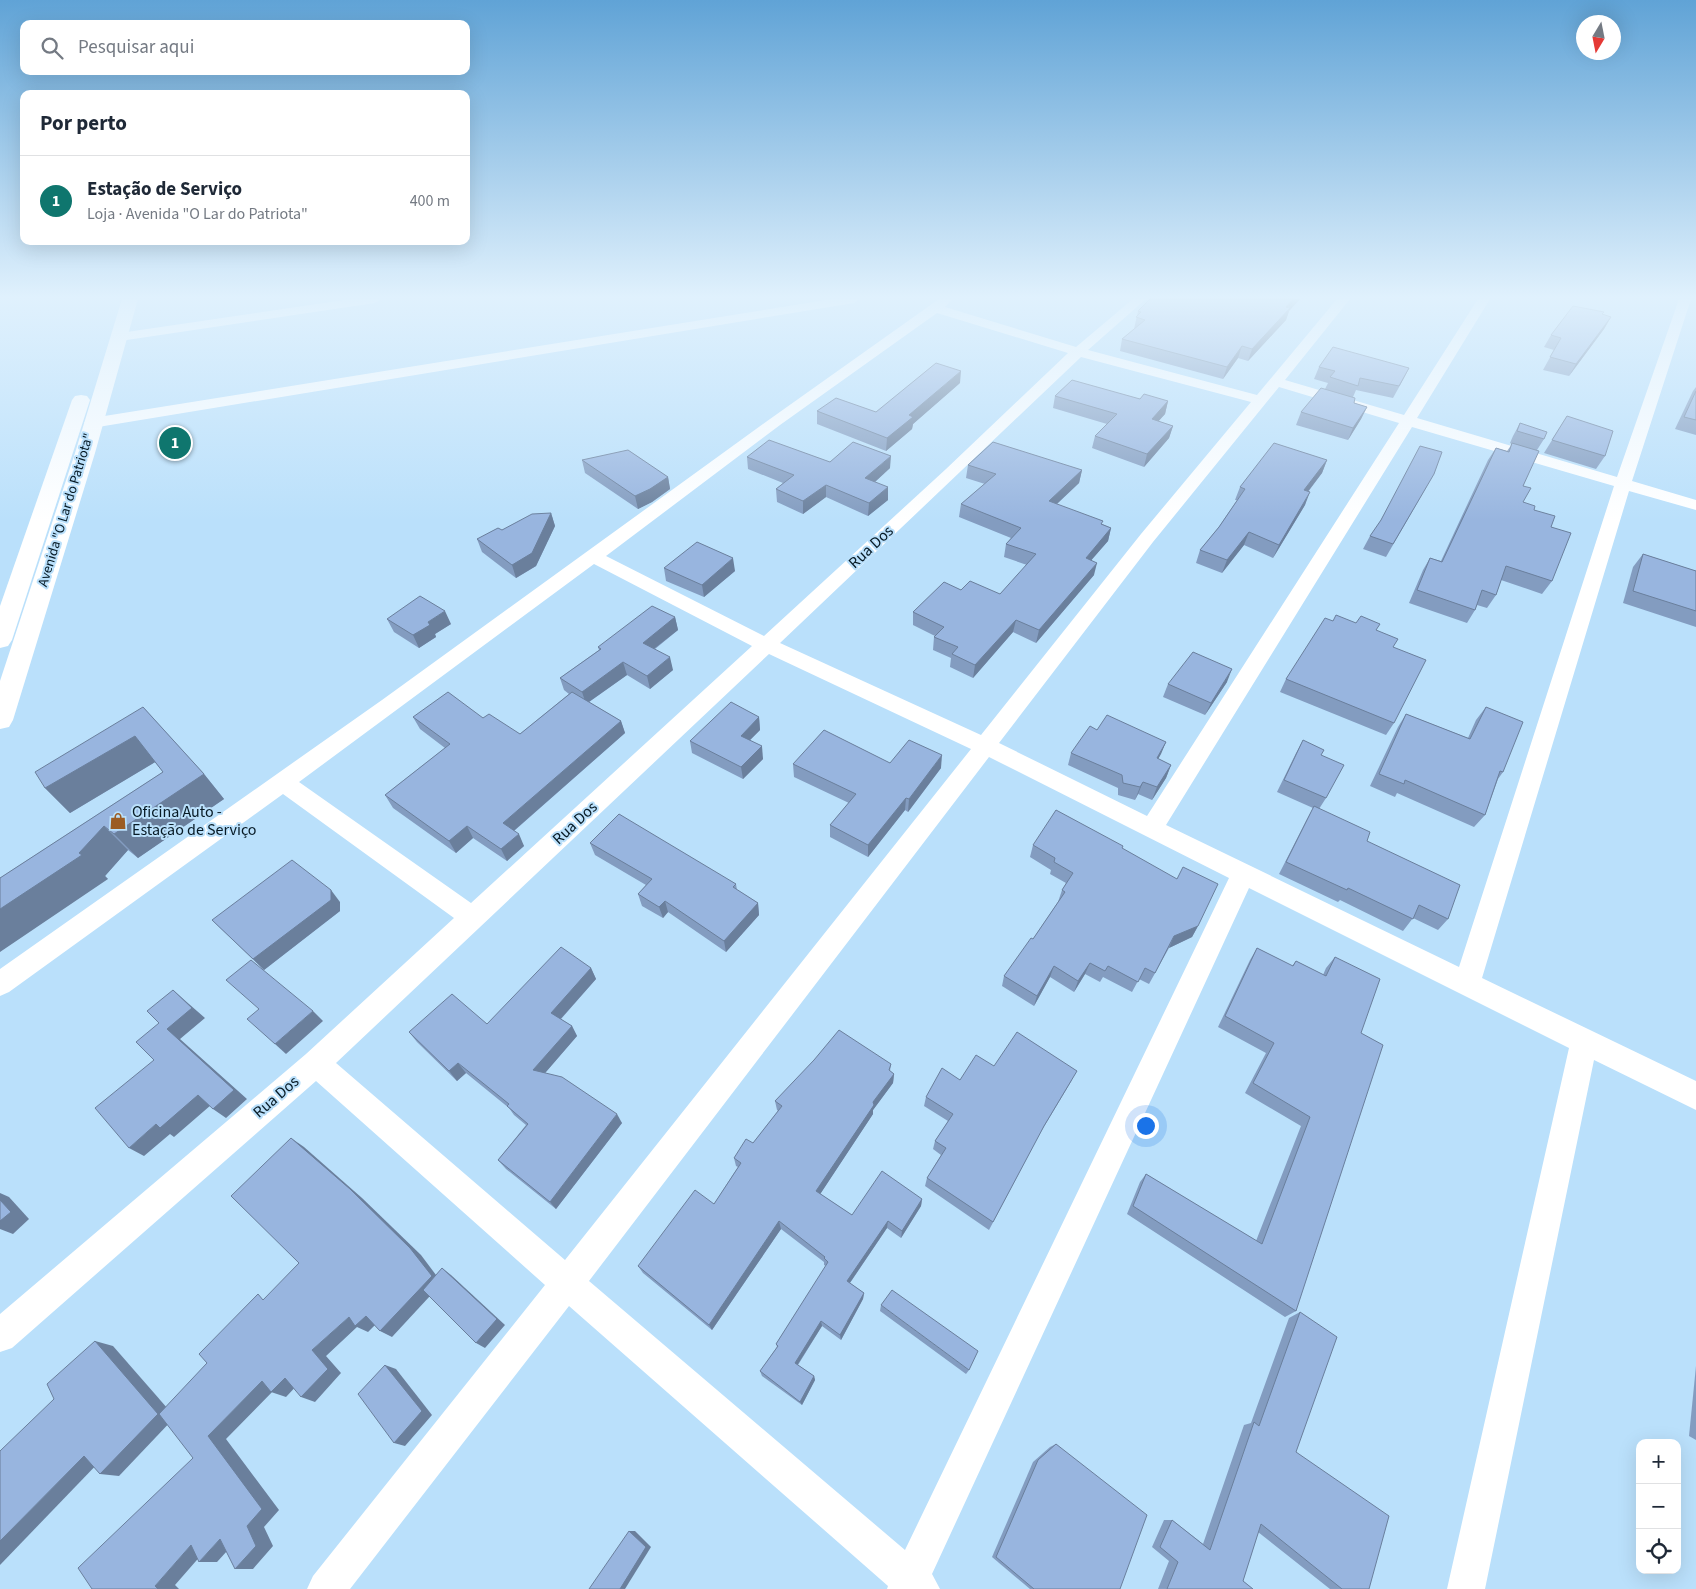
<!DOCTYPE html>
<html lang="pt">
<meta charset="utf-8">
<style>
body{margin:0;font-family:"Source Sans 3",sans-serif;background:#f2f2f3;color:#1f2937}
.controls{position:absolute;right:15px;bottom:15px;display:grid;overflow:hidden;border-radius:10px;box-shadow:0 5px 20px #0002}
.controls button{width:45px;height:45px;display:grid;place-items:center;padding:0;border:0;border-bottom:1px solid #e0e1e3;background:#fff;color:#1f2937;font:25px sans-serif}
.compass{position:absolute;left:1576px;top:15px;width:45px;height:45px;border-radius:50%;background:#fff;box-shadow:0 5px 20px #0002;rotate:190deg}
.you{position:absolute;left:1145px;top:1125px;width:18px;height:18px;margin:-12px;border:4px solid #fff;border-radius:50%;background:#1a73e8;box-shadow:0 0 0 8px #1a73e833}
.badge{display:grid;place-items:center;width:32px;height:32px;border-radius:50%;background:#0f766e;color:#fff;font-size:16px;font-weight:700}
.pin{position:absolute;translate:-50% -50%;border:2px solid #fff;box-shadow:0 1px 5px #0006}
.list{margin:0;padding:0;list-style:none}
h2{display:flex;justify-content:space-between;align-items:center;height:65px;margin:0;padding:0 20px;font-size:21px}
h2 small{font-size:16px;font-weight:400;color:#747a83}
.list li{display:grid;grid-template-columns:32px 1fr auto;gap:15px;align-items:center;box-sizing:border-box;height:90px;padding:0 20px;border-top:1px solid #e0e1e3}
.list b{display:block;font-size:19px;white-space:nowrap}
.list p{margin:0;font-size:16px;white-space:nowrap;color:#747a83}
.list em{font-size:16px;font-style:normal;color:#747a83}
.icon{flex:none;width:28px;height:28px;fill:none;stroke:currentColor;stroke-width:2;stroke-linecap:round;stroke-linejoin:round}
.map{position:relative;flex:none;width:1696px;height:1589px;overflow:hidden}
.search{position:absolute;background:#fff;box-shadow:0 5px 20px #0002;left:20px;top:20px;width:450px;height:55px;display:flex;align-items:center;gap:12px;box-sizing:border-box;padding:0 18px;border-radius:10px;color:#747a83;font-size:19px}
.panel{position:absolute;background:#fff;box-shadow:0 5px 20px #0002;left:20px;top:90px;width:450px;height:155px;border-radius:10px}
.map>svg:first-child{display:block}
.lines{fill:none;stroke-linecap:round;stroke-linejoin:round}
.street{fill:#fff;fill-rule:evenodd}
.secondary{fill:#fff;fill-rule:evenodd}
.wall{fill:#839cc0}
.shaded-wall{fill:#6a7f9c}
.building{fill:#98b5df;stroke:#6a7f9c}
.labels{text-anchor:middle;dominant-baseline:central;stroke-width:4;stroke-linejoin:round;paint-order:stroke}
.far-street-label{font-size:14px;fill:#071a25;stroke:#bae0fb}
.street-label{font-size:16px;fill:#071a25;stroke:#bae0fb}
.poi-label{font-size:16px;fill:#071a25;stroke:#bae0fb;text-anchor:start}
</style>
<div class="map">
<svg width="1696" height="1589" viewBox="0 0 1696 1589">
<rect width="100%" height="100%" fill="#bae0fb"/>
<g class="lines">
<g class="street">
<path d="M351,299H381L375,303L120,341L113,337L120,333Z"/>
<path d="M832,299H860L854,303L92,428L87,426L84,423L87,420L92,418Z"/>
<path d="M939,299H953L945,307L1076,347L1133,299H1146L1088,350L1257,395L1337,299H1350L1285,380L1404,415L1478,299H1490L1417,418L1617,477L1679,299H1691L1632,481L1696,500V510L1629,491L1482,978L1696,1081V1110L1594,1060L1485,1589H1447L1569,1048L1249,888L932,1574L940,1589H887L888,1586L569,1306L350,1589H307L313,1576L545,1285L316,1081L12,1348L0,1352V1314L306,1054L454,918L283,794L9,992L0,996V969L382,700L770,419ZM937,313L1068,353L946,469L764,636L606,556L780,425ZM1081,357L1251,402L1141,534L981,735L780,643ZM1279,387L1399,423L1147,816L999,743L1153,542ZM1412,427L1614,486L1459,967L1166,825ZM594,564L752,646L471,903L299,782ZM769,654L971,749L565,1260L336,1063ZM989,757L1229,878L905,1550L589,1281Z"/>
</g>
<g class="secondary">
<path d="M122,299H138L95,453L13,720L9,727L0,729V681L75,453Z"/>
<path d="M81,395L87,396L90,400L12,640L8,646L0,648V606L72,400L75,396Z"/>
</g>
</g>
<g class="wall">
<path d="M1150,299H1300L1289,311L1286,320L1248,361L1238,358L1223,379L1120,351L1122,339L1134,329L1138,311Z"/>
<path d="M1603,315L1611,317L1604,329L1569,376L1543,370L1554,350L1544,347L1551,335Z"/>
<path d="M1319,367L1409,368L1403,380L1393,398L1356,390L1353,397L1354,403L1367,407L1361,419L1348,440L1296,425L1301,412L1325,389L1328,383L1314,379Z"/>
<path d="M960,383L913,424L912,429L886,451L817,424V411L876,412Z"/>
<path d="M1696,387V435L1675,429L1693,391Z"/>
<path d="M1055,396L1140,399L1168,401L1165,414L1158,421L1173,426L1169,438L1144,467L1092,448L1095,436L1107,424L1053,408Z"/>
<path d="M1567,416L1605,456L1596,469L1544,453Z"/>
<path d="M1520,423L1544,439L1537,450L1523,486V502L1534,510L1551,527L1552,581L1542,594L1501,580L1496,595L1487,608L1477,605L1475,610L1467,623L1409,603L1423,570L1430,558L1441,561L1488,460L1496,448L1507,451L1512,444L1510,443L1513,436Z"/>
<path d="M747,457L830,462L890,468L875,482L888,500L868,516L826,497L803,514L777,502L776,489L783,483L748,469Z"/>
<path d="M582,460L668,477L670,489L652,502L638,509L585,473Z"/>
<path d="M1327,460L1322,473L1308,492L1305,505L1273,558L1244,545L1222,573L1196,563L1200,550L1219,527L1237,500H1235L1240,487Z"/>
<path d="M968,465L1082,470L1079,483L1057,504L1111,528L1108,541L1091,560L1094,575L1036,643L1013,632L973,678L950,667L951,658L933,650L934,637L935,636L913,625V612L961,590L1000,594L1027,565L1004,557L1006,544L1011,538L959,517L961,504L985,484L966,478Z"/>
<path d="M1427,486L1386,557L1363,549L1370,536Z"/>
<path d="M551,513L555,526L536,566L516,578L482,552L477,539L502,530Z"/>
<path d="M1643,554L1696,571V627L1623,603L1633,567Z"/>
<path d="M664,568L735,571L704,597L666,581Z"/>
<path d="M675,617L678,630L655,649L673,670L650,689L627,675L589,702L621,721L625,733L514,831L524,846L507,861L473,838L456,853L393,808L385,795L445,748L420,729L413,717L483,718L520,734L569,694L564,690L560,678L599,650L598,647Z"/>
<path d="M387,619L451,624L435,634L436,637L419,648L394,632Z"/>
<path d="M1333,621L1376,631L1393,647L1394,723L1386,735L1280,692L1286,679Z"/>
<path d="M1227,682L1205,715L1163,697L1168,684Z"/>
<path d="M143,707L204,774L224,799L138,858L128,850L105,876L108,879L0,878L163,772L155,762L70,813L45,788Z"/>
<path d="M1486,707L1503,772L1498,779L1485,815L1474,827L1397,793L1395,797L1370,786L1398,727L1406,714L1468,738L1476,720Z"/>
<path d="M759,717L760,730L750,740L763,759L743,779L692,753L690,741Z"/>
<path d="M1097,730L1166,742L1158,759L1171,765L1166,778L1152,800L1138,794L1135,800L1118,795V788L1068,765L1071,753Z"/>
<path d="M1303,740L1321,755L1326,798L1319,809L1367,841L1448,919L1438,930L1413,918L1403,931L1340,900L1338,902L1279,874L1307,819L1313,808L1277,792L1296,753Z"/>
<path d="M890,763L941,768L908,812L905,810L868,857L830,837V825L849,803L794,777L793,764Z"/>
<path d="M590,843L736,884L737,890L758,903L759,915L726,952L668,912L663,918L642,906L638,894L646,885L595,855Z"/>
<path d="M1033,845L1122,849L1198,926L1192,937L1169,948L1149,984L1139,979L1132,992L1103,977L1100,982L1085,974L1074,992L1050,977L1034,1006L1002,986L1004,976L1033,939L1058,902L1062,890L1066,883L1050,874L1051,870L1030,857Z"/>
<path d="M340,902V911L264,970L212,920Z"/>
<path d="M1257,948L1292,966L1296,961L1323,975L1326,968L1335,957L1361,1033L1296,1311L1285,1317L1127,1214L1140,1182L1146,1174L1256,1241L1301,1126L1245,1093L1266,1053L1218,1027L1250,960Z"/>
<path d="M591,968L596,979L561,1019L572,1026L577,1036L545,1073L622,1123L556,1209L506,1169L498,1160L526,1125L514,1115L509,1108L466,1073L457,1081L417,1042L409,1032L487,1024Z"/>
<path d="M891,1064L890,1071L894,1074L893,1083L873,1110V1114L820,1194L852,1215L922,1199L921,1206L901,1238L887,1228L850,1283L864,1293L863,1299L841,1340L822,1326L798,1365L814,1376L815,1380L802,1405L762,1376L760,1371L777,1347L776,1344L826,1266L824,1265V1262L781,1229L712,1330L643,1273L638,1266L714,1204L738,1167L736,1166L734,1158L753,1143L778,1111L777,1110L775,1101Z"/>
<path d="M994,1066L1072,1080L1039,1135L989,1230L925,1186L927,1178L941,1155L933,1149L935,1141L948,1121L924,1106L926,1097L960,1080Z"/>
<path d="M881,1305L969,1370L966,1374L880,1311Z"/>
<path d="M1300,1312L1296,1452L1369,1589H1330L1258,1532L1243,1581L1253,1589H1158L1169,1561L1152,1547L1164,1520H1172L1203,1544L1244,1425L1251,1423L1289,1318Z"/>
<path d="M1696,1366V1440L1689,1436Z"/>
<path d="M1056,1444L1120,1589H1030L992,1557L1033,1462L1050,1447Z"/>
</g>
<g class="shaded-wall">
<path d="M1293,299H1300L1289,311L1286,320L1248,361L1252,349L1286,307Z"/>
<path d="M1611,317L1604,329L1569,376L1576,364Z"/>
<path d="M1242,346L1238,358L1223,379L1227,367Z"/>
<path d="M961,371L960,383L913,424L912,429L886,451L887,438L909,415Z"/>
<path d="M1168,401L1165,414L1149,432L1152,419Z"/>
<path d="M1367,407L1361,419L1348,440L1353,428Z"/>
<path d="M1173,426L1169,438L1144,467L1147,454Z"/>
<path d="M891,456L890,468L865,491V478Z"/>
<path d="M1327,460L1322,473L1299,503L1304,490Z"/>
<path d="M1082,470L1079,483L1046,514L1049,501Z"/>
<path d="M668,477L670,489L652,502L638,509L635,496Z"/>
<path d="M826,485V497L803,514V501Z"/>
<path d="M888,487V500L868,516L869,503Z"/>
<path d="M1310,492L1305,505L1273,558L1279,545Z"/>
<path d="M551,513L555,526L536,566L516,578L512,565Z"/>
<path d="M1111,528L1108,541L1082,571L1086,558Z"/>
<path d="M1249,532L1244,545L1222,573L1227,560Z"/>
<path d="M733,558L735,571L704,597L702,585Z"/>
<path d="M1097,563L1094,575L1036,643L1039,630Z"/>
<path d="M445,611L451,624L435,634L436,637L419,648L413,635L428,622Z"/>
<path d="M675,617L678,630L646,655L643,643Z"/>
<path d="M1016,620L1013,632L973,678L975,665Z"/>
<path d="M670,657L673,670L650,689L647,676Z"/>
<path d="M623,662L627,675L586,704L582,692Z"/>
<path d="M1232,669L1227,682L1205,715L1211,703Z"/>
<path d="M759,717L760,730L742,748L741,736Z"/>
<path d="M621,721L625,733L509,835L503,823Z"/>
<path d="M135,736L157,761L70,813L45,788Z"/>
<path d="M1166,742L1161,754L1152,770L1157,758Z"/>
<path d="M762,746L763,759L743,779L741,767Z"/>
<path d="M942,755L941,768L908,812L909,799Z"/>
<path d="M1171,765L1166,778L1152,800L1157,787Z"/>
<path d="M204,774L224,799L138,858L114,834Z"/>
<path d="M1143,782L1138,794L1135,800L1140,787Z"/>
<path d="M906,798L905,810L868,857V845Z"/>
<path d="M104,826L128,850L105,876L108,879L0,952V909L79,853Z"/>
<path d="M467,826L473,838L456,853L449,841Z"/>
<path d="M519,834L524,846L507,861L501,849Z"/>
<path d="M331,890L340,902V911L264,970L253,959Z"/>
<path d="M665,901L668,912L663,918L659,907Z"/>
<path d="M758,903L759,915L726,952L724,941Z"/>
<path d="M1198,926L1192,937L1169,948L1174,936Z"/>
<path d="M1090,963L1085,974L1074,992L1078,981Z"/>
<path d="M1054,966L1050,977L1034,1006L1037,996Z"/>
<path d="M591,968L596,979L557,1023L551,1013Z"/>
<path d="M173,990L205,1018L180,1039L247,1099L226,1118L213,1109L167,1029Z"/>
<path d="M313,1011L323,1021L286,1054L275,1044Z"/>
<path d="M572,1026L577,1036L539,1080L533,1070Z"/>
<path d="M458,1063L466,1073L457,1081L449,1071Z"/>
<path d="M894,1074L893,1083L873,1110V1114L817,1199L816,1191L873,1102Z"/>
<path d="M198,1095L211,1105L174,1137L170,1134L144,1156L129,1148L156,1124Z"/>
<path d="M617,1114L622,1123L556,1209L550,1202Z"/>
<path d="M291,1138L304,1147L362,1198L421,1255L442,1283L392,1337L380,1331Z"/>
<path d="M0,1193L9,1197L29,1219L13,1234L0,1229Z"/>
<path d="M922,1199L921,1206L901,1238L902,1231Z"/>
<path d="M779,1221L781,1229L712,1330L709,1325Z"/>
<path d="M888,1221L887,1228L847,1287V1281Z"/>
<path d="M442,1268L451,1275L505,1325L485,1348L476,1343Z"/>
<path d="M864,1293L863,1299L841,1340L840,1335Z"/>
<path d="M366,1316L378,1322L368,1332L357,1327L326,1356L341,1373L315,1402L301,1397L312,1350L349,1317Z"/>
<path d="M821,1321L822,1326L796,1367L795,1363Z"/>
<path d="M95,1341L113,1346L175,1417L119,1476L100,1474Z"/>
<path d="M385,1365L396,1369L432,1415L405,1446L394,1443Z"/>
<path d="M814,1376L815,1380L802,1405L800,1402Z"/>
<path d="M285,1378L300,1382L286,1397L271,1392Z"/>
<path d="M262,1381L278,1386L226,1439L279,1510L264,1527L273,1546L253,1569H235L247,1526L208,1436Z"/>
<path d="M84,1456L103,1458L0,1565V1541Z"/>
<path d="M629,1531H635L651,1547L625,1589H620Z"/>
<path d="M220,1539H238L217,1562H199Z"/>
<path d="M191,1545H210L175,1585L179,1589H158L155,1586Z"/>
</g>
<g class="building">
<path d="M1150,299H1293L1286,307L1290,308L1252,349L1242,346L1227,367L1122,339L1145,320L1136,317L1141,312L1138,311Z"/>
<path d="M1573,306L1604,312L1602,314L1611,317L1576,364L1550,357L1561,338L1551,335Z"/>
<path d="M1333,347L1409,368L1399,386L1360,378L1358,386L1330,377L1335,371L1319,367Z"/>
<path d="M936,363L961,371L909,415L913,417L887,438L817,411L836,398L876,412Z"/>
<path d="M1072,380L1140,399L1144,394L1168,401L1152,419L1173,426L1147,454L1095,436L1117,414L1055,396Z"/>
<path d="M1321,388L1355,398L1354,403L1367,407L1353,428L1301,412Z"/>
<path d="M1696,391V420L1684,417Z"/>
<path d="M1567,416L1613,431L1605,456L1552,440Z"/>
<path d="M1520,423L1547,432L1544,439L1517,431Z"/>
<path d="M769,440L830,462L853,442L891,456L865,478L888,487L869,503L826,485L803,501L776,489L794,475L747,457Z"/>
<path d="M993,442L1082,470L1049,501L1103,521L1101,524L1111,528L1086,558L1097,563L1039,630L1016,620L975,665L952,654L958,647L934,637L944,627L913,612L944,582L961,590L970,581L1000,594L1036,554L1006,544L1021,528L961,504L996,474L968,465Z"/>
<path d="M1274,443L1327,460L1304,490L1310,492L1279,545L1249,532L1227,560L1200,550L1219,527L1245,489L1240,487Z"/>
<path d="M1512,443L1539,451L1523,486L1531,488L1523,502L1535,506L1534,510L1555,516L1551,527L1571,533L1552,581L1506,566L1496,595L1482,590L1475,610L1417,590L1430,558L1442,562L1496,448L1509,452Z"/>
<path d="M1420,446L1442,452L1434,474L1393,544L1370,536L1381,520Z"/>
<path d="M628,450L668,477L650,489L635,496L582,460Z"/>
<path d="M551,513L532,553L512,565L477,539L498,528L502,530L532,514Z"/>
<path d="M697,542L733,558L702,585L664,568Z"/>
<path d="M1643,554L1696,571V611L1633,591Z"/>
<path d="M420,596L445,611L428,622L430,625L413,635L387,619Z"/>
<path d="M652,606L675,617L643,643L670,657L647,676L623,662L582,692L560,678L601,649L598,647Z"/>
<path d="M1336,615L1356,623L1361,616L1380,624L1376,630L1398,639L1393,647L1426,660L1394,723L1286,679L1325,618L1333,621Z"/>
<path d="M1193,652L1232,669L1211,703L1168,684Z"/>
<path d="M448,692L483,718L489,714L520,734L572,692L621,721L503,823L519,834L501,849L467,826L449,841L385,795L450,744L413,717Z"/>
<path d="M731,702L759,717L741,736L762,746L741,767L690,741Z"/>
<path d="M143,707L204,774L114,834L104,826L79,853L82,855L0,909V878L163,772L135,736L45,788L35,772Z"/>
<path d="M1486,707L1523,722L1503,772L1500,771L1485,815L1405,780L1404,784L1379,774L1406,714L1470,739Z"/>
<path d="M1107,715L1166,742L1157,758L1171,765L1157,787L1143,782L1140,787L1123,783L1122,775L1071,753L1090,726L1097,730Z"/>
<path d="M824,730L890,763L909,740L942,755L909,799L906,798L868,845L830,825L856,794L793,764Z"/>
<path d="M1303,740L1324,750L1321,755L1344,765L1326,798L1284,780Z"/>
<path d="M1314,806L1370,832L1367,841L1460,885L1448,919L1419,905L1413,919L1348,888L1347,890L1286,862Z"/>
<path d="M1056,810L1123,846L1122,848L1177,879L1183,867L1218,884L1198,926L1174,936L1155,973L1145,968L1138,982L1108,966L1105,971L1090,963L1078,981L1054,966L1037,996L1004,976L1031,938L1033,939L1065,892L1062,890L1073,873L1054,862L1055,858L1033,845Z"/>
<path d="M619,814L736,884L733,887L758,903L724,941L665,901L659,907L638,894L652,879L590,843Z"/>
<path d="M292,860L331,890V900L253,959L212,920Z"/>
<path d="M561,947L591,968L551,1013L572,1026L533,1070L562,1077L617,1114L550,1202L498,1160L528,1124L507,1106L509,1104L458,1063L449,1071L409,1032L452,994L487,1024Z"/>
<path d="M1257,948L1293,966L1296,961L1326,976L1335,957L1380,979L1361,1033L1383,1045L1296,1311L1133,1206L1146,1174L1262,1244L1310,1117L1253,1083L1274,1043L1225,1016Z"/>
<path d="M251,960L313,1011L275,1044L247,1019L259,1009L226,980Z"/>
<path d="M173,990L192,1008L167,1029L234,1090L213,1109L198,1095L160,1128L156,1124L129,1148L95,1108L154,1060L136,1042L159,1023L147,1011Z"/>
<path d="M839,1030L891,1064L889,1070L894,1074L873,1102L874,1105L816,1191L852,1215L882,1171L922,1199L902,1231L888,1221L847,1281L864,1293L840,1335L821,1321L795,1363L814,1376L800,1402L760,1371L778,1346L776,1344L828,1262L824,1258L825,1257L779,1221L709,1325L638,1266L695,1190L714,1204L741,1163L734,1158L746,1139L753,1143L782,1106L775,1101L814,1060Z"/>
<path d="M1017,1032L1077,1071L1044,1126L993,1222L927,1178L946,1148L935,1141L953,1114L926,1097L942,1068L960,1080L976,1055L994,1066Z"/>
<path d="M291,1138L350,1189L410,1248L432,1276L380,1331L366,1316L355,1326L349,1317L312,1350L328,1369L301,1397L285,1378L271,1392L262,1381L208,1436L262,1509L247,1526L256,1546L235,1569L220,1539L199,1562L191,1545L155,1586L158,1589H92L78,1568L193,1458L159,1414L207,1363L199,1354L258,1294L263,1300L299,1263L231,1196Z"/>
<path d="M0,1200L11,1212L0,1221Z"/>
<path d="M442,1268L497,1319L476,1343L423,1290Z"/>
<path d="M892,1290L978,1351L969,1370L881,1305Z"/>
<path d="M1300,1312L1337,1337L1296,1452L1389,1516L1369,1589H1342L1261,1524L1243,1581L1253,1589H1167L1178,1562L1160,1547L1172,1520L1210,1550L1254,1422L1259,1426Z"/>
<path d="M95,1341L158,1414L100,1474L84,1456L0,1541V1451L54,1399L47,1384Z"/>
<path d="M385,1365L422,1411L394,1443L358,1394Z"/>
<path d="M1056,1444L1147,1515L1120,1589H1034L996,1557L1038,1460Z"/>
<path d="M629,1531L646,1547L620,1589H589Z"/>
</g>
<linearGradient id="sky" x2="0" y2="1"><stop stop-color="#60a3d6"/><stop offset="0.57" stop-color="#e0f1fd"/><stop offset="1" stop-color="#e0f1fd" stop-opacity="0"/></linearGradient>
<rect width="1696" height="521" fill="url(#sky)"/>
<defs>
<g id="shop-bare" transform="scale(1.35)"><path d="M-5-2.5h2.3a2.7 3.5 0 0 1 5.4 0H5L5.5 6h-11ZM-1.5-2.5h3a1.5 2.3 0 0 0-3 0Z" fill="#9b5c24" stroke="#bae0fb" stroke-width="2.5" paint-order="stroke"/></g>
</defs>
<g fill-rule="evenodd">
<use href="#shop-bare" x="118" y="821"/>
</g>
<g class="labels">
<g class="far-street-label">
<text transform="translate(66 510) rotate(-73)">Avenida "O Lar do Patriota"</text>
</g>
<g class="street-label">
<text transform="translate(871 547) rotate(-43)">Rua Dos</text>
<text transform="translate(575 823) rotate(-43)">Rua Dos</text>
<text transform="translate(276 1097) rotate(-41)">Rua Dos</text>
</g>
<g class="poi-label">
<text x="132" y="812">Oficina Auto -<tspan x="132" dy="18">Estação de Serviço</tspan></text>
</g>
</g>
</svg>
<div class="controls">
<button>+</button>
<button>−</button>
<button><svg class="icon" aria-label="locate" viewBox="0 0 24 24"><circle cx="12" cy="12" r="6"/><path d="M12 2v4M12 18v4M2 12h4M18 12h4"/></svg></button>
</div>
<svg class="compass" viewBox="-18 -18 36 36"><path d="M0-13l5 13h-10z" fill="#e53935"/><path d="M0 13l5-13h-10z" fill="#747a83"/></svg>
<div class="you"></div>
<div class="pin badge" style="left:175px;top:443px">1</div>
<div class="search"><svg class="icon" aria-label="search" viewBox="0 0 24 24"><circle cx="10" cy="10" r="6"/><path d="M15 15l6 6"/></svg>Pesquisar aqui</div>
<section class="panel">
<h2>Por perto<small></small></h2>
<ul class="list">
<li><span class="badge">1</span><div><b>Estação de Serviço</b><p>Loja · Avenida &quot;O Lar do Patriota&quot;</p></div><em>400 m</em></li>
</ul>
</section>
</div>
